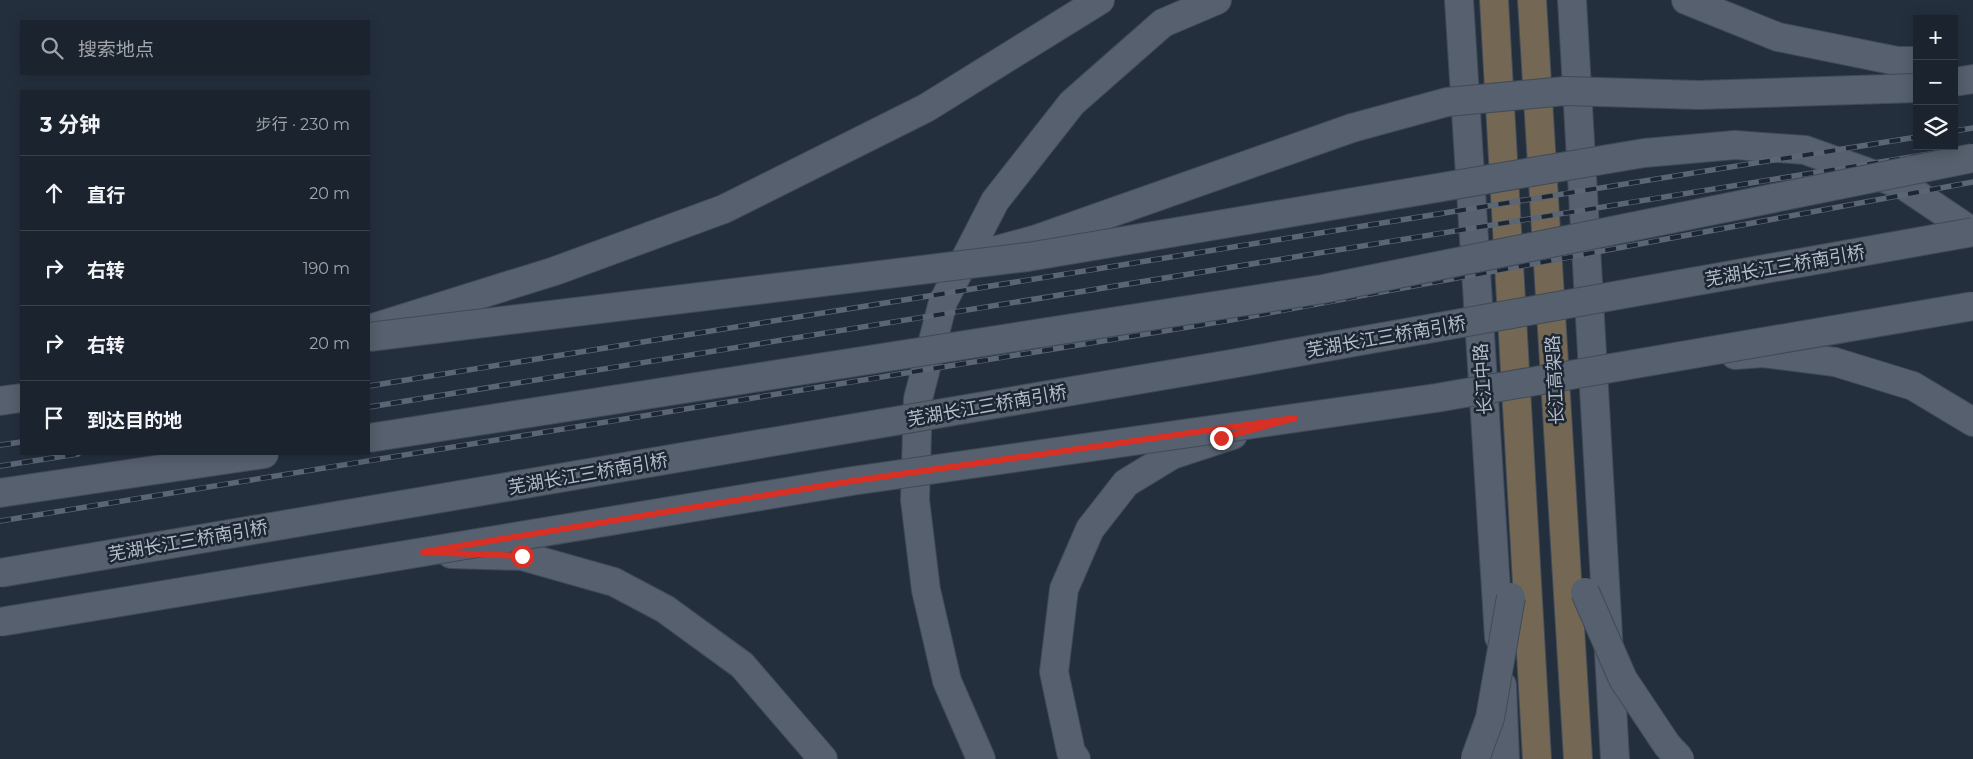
<!DOCTYPE html>
<html lang="zh">
<meta charset="utf-8">
<style>
body{margin:0;font-family:Montserrat,"Noto Sans SC",sans-serif;background:#242b36;color:#f1f3f6}
.controls{position:absolute;right:15px;top:15px;display:grid;overflow:hidden;border-radius:0px;box-shadow:0 2px 12px #0003}
.controls button{width:45px;height:45px;display:grid;place-items:center;padding:0;border:0;border-bottom:1px solid #39404a;background:#1b232e;color:#f1f3f6;font:25px sans-serif}
.stop{position:absolute;width:15px;height:15px;margin:-11px;border:4px solid #d93025;border-radius:50%;background:#fff}
.stop.end{background:#d93025;border-color:#fff;box-shadow:0 1px 5px #0008}
.list{margin:0;padding:0;list-style:none}
h2{display:flex;justify-content:space-between;align-items:center;height:65px;margin:0;padding:0 20px;font-size:21px}
h2 small{font-size:16px;font-weight:400;color:#a0a4aa}
.list li{display:grid;grid-template-columns:32px 1fr auto;gap:15px;align-items:center;box-sizing:border-box;height:75px;padding:0 20px;border-top:1px solid #39404a}
.list b{display:block;font-size:19px;white-space:nowrap}
.list em{font-size:16px;font-style:normal;color:#a0a4aa}
.icon{flex:none;width:28px;height:28px;fill:none;stroke:currentColor;stroke-width:2;stroke-linecap:round;stroke-linejoin:round}
.map{position:relative;flex:none;width:1973px;height:759px;overflow:hidden}
.search{position:absolute;background:#1b232e;box-shadow:0 2px 12px #0003;left:20px;top:20px;width:350px;height:55px;display:flex;align-items:center;gap:12px;box-sizing:border-box;padding:0 18px;border-radius:0px;color:#a0a4aa;font-size:19px}
.panel{position:absolute;background:#1b232e;box-shadow:0 2px 12px #0003;left:20px;top:90px;width:350px;height:365px;border-radius:0px}
.map>svg:first-child{display:block}
.lines{fill:none;stroke-linecap:round;stroke-linejoin:round}
.major-casing{stroke:#414a57;stroke-width:30}
.highway-casing{stroke:#434c59;stroke-width:30}
.major{stroke:#56606e;stroke-width:28}
.highway{stroke:#746855;stroke-width:28}
.rail-casing{stroke:#5a6575;stroke-width:5.5}
.rail{stroke:#1d2633;stroke-width:4;stroke-dasharray:11;stroke-linecap:butt}
.major-bridge-casing{stroke:#414a57;stroke-width:30;stroke-linecap:butt}
.major-bridge{stroke:#56606e;stroke-width:28}
.route{stroke:#d93025;stroke-width:6}
.labels{text-anchor:middle;dominant-baseline:central;stroke-width:5;stroke-linejoin:round;paint-order:stroke}
.street-label{font-size:18px;fill:#b4bcc9;stroke:#1d2633}
</style>
<div class="map">
<svg width="1973" height="759" viewBox="0 0 1973 759">
<rect width="100%" height="100%" fill="#242f3e"/>
<g class="lines">
<g class="major-casing">
<g id="major">
<path d="M1459,0L1499,637"/>
<path d="M1572,0L1615,759"/>
<path d="M1686,0L1778,37L1897,61H1917"/>
<path d="M1954,82L1973,79"/>
<path d="M1735,145L1805,150L1903,185L1973,232"/>
<path d="M982,254L1037,239L1352,128"/>
<path d="M369,329L555,271L724,209L926,108L1100,0"/>
<path d="M1735,355L1763,353L1835,362L1913,386L1973,422"/>
<path d="M0,401L21,398"/>
<path d="M0,493L264,454"/>
<path d="M451,554L522,556L614,582L665,609L742,665L823,759"/>
<path d="M1502,685L1505,759"/>
<path d="M981,759L947,681L926,590L915,500L918,399L943,302L995,201L1072,103L1163,23L1217,0"/>
<path d="M1076,759L1071,752L1054,672L1064,589L1090,529L1126,483L1172,455L1233,435"/>
</g>
</g>
<g class="highway-casing">
<g id="highway">
<path d="M1494,0L1537,759"/>
<path d="M1532,0L1578,759"/>
</g>
</g>
<use href="#major" class="major"/>
<use href="#highway" class="highway"/>
<g class="rail-casing">
<g id="rail">
<path d="M1954,131L1973,128"/>
<path d="M369,386L1917,137"/>
<path d="M369,407L1973,147"/>
<path d="M0,445L21,442"/>
<path d="M0,466L78,454"/>
<path d="M0,521L1231,320L1973,182"/>
</g>
</g>
<use href="#rail" class="rail"/>
<g class="major-bridge-casing">
<g id="major-bridge">
<path d="M1352,128L1447,102L1565,91L1699,95L1917,88"/>
<path d="M369,337L1028,257L1644,153L1735,145"/>
<path d="M369,438L1323,289L1973,158"/>
<path d="M0,573L1231,364L1973,232"/>
<path d="M1585,592L1623,679L1667,745L1680,759"/>
<path d="M0,622L852,481L1436,398L1973,306"/>
<path d="M1475,759L1490,718L1511,597"/>
</g>
</g>
<use href="#major-bridge" class="major-bridge"/>
</g>
<g class="lines">
<path class="route" d="M522,556L423,552L852,481L1295,418L1221,438"/>
</g>
<g class="labels">
<g class="street-label">
<text transform="translate(1785 266) rotate(-10)">芜湖长江三桥南引桥</text>
<text transform="translate(1386 337) rotate(-10)">芜湖长江三桥南引桥</text>
<text transform="translate(1483 379) rotate(-94)">长江中路</text>
<text transform="translate(1555 380) rotate(-93)">长江高架路</text>
<text transform="translate(987 406) rotate(-10)">芜湖长江三桥南引桥</text>
<text transform="translate(588 474) rotate(-10)">芜湖长江三桥南引桥</text>
<text transform="translate(188 541) rotate(-10)">芜湖长江三桥南引桥</text>
</g>
</g>
</svg>
<div class="controls">
<button>+</button>
<button>−</button>
<button><svg class="icon" aria-label="layers" viewBox="0 0 24 24"><path d="M12 4l9 5-9 5-9-5zM3 14l9 5 9-5"/></svg></button>
</div>
<div class="stop" style="left:522px;top:556px"></div>
<div class="stop end" style="left:1221px;top:438px"></div>
<div class="search"><svg class="icon" aria-label="search" viewBox="0 0 24 24"><circle cx="10" cy="10" r="6"/><path d="M15 15l6 6"/></svg>搜索地点</div>
<section class="panel">
<h2>3 分钟<small>步行 · 230 m</small></h2>
<ul class="list">
<li><svg class="icon" aria-label="ahead" viewBox="0 0 24 24"><path d="M12 20V5M6 11l6-6 6 6"/></svg><div><b>直行</b></div><em>20 m</em></li>
<li><svg class="icon" aria-label="right" viewBox="0 0 24 24"><path d="M7 20v-9h11M14 6l5 5-5 5"/></svg><div><b>右转</b></div><em>190 m</em></li>
<li><svg class="icon" aria-label="right" viewBox="0 0 24 24"><path d="M7 20v-9h11M14 6l5 5-5 5"/></svg><div><b>右转</b></div><em>20 m</em></li>
<li><svg class="icon" aria-label="arrive" viewBox="0 0 24 24"><path d="M6 21V4h12l-3 4 3 4H6"/></svg><div><b>到达目的地</b></div></li>
</ul>
</section>
</div>
